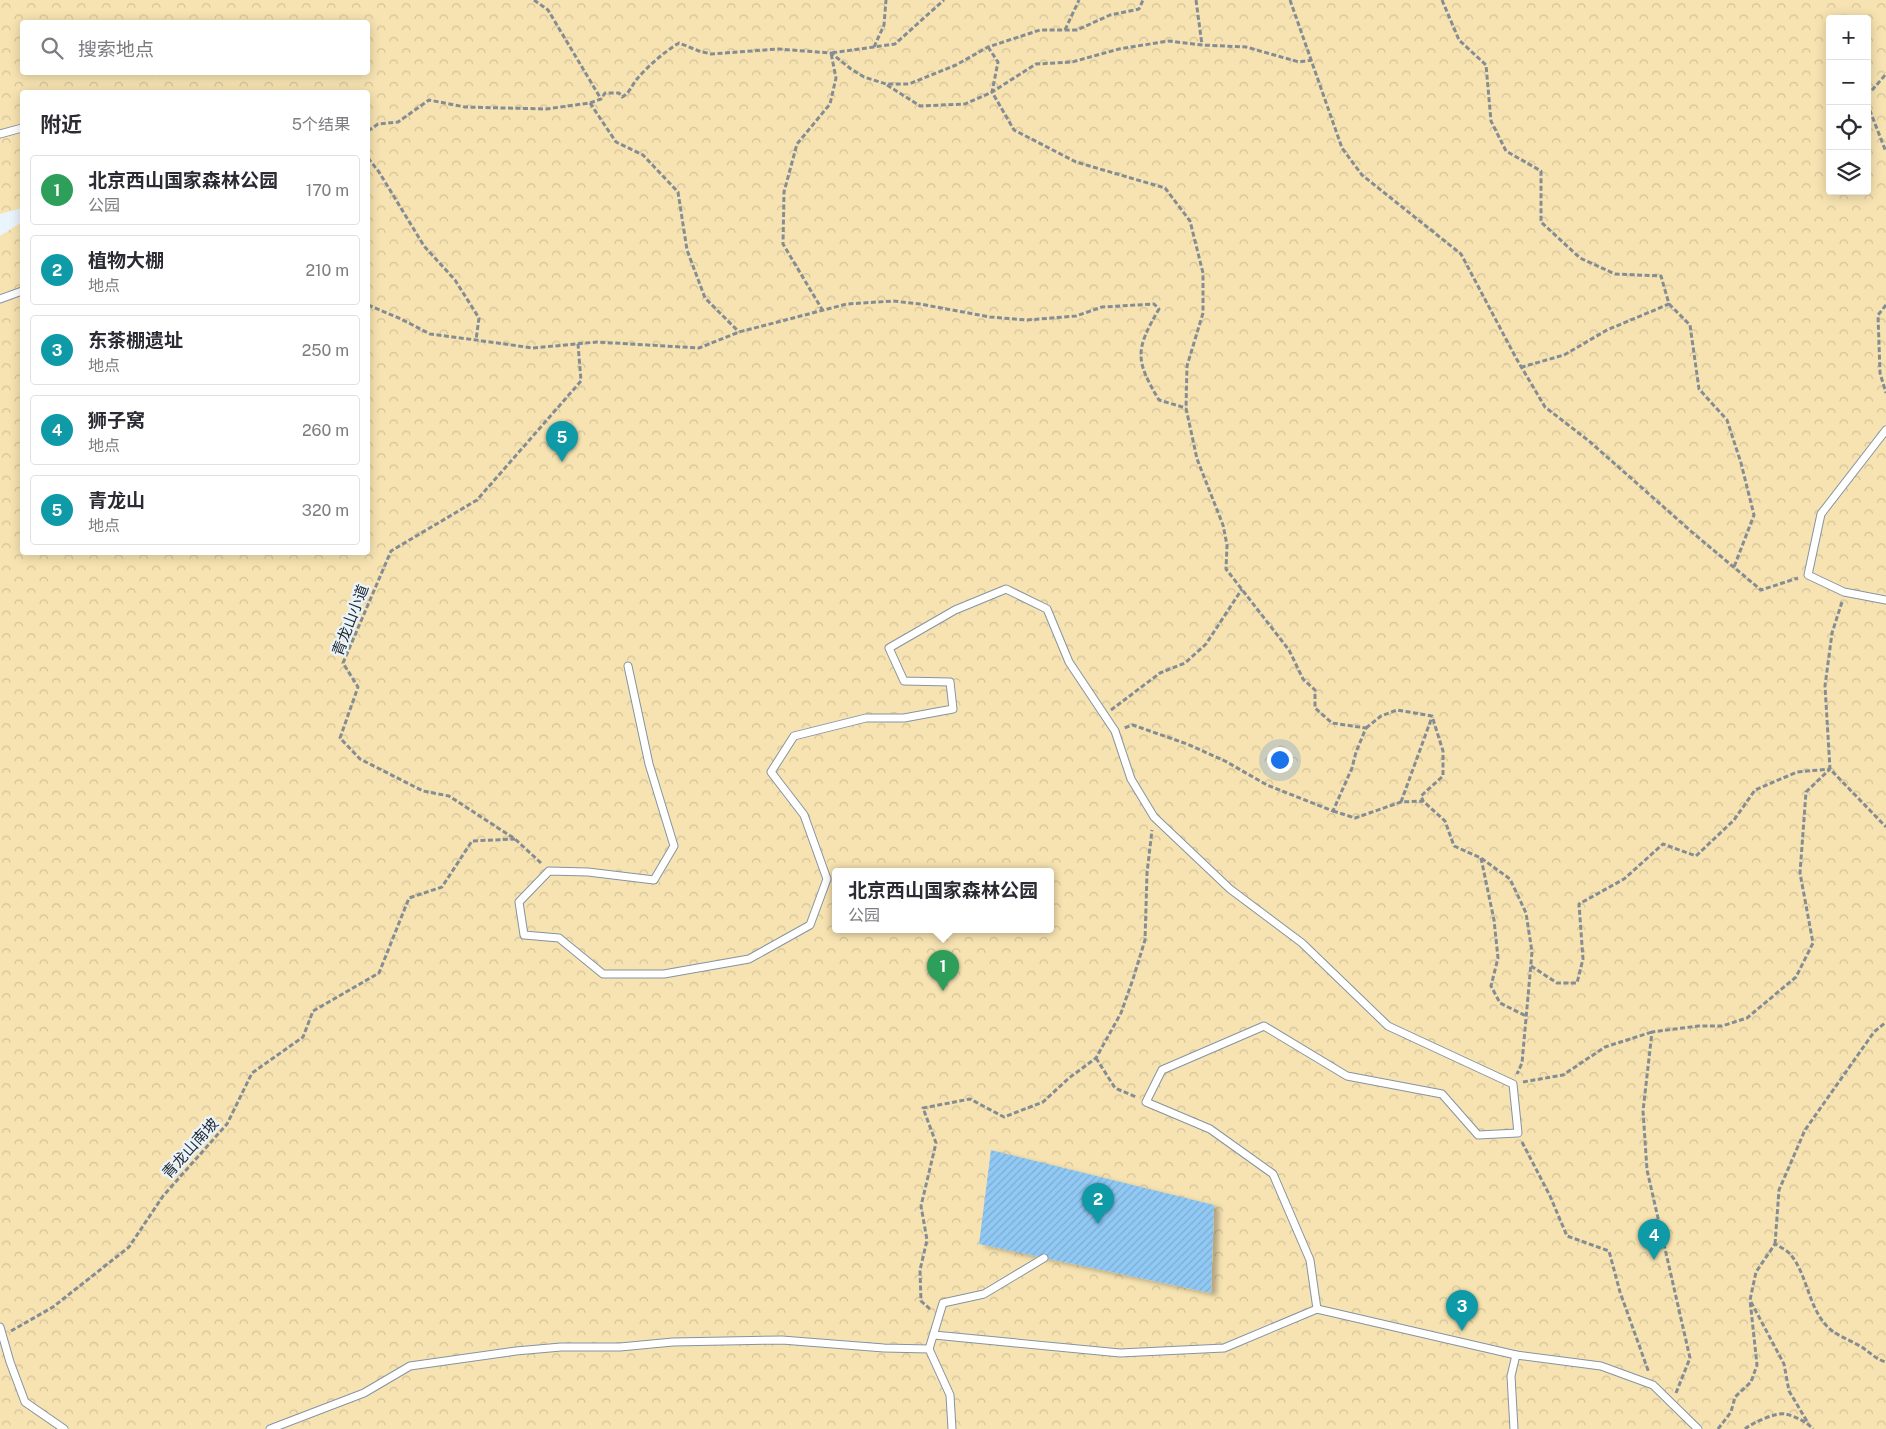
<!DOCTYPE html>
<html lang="zh">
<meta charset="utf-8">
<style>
body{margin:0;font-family:"Public Sans","Noto Sans SC",sans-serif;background:#f7f7f7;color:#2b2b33}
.controls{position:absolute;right:15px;top:15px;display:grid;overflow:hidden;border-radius:5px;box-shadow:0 2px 12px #0003}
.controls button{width:45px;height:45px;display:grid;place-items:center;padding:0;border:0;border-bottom:1px solid #e1e1e2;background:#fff;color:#2b2b33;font:25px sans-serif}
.you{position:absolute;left:1279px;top:759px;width:18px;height:18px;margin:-12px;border:4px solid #fff;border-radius:50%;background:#1a73e8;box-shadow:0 0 0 8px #1a73e833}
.badge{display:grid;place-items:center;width:32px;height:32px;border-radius:50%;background:#d93025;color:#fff;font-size:16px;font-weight:700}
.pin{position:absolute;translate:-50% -41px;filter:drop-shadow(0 1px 2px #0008)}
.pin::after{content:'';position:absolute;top:26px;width:18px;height:15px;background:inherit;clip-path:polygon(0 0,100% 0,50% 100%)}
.popup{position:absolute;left:832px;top:868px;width:222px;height:65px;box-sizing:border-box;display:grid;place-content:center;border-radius:5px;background:#fff;filter:drop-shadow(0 1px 4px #0005);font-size:16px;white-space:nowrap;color:#7c7c81}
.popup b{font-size:19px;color:#2b2b33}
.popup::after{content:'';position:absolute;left:50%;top:100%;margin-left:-10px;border:10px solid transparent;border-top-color:#fff}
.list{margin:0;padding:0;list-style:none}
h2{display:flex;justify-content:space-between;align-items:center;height:65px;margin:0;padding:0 20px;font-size:21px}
h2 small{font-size:16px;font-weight:400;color:#7c7c81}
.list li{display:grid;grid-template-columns:32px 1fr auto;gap:15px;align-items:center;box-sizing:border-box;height:70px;margin:0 10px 10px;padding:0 10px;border:1px solid #e1e1e2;border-radius:5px}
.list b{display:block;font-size:19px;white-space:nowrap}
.list p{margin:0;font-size:16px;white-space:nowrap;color:#7c7c81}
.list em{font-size:16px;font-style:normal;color:#7c7c81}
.icon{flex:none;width:28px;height:28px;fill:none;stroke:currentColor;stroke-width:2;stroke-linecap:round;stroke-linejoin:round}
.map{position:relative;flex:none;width:1886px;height:1429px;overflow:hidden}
.search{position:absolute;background:#fff;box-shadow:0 2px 12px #0003;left:20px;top:20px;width:350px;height:55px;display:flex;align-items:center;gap:12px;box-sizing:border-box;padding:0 18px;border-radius:5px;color:#7c7c81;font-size:19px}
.panel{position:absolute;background:#fff;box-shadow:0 2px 12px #0003;left:20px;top:90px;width:350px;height:465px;border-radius:5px}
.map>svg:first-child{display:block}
.park{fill:url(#park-crowns);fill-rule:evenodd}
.building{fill:url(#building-hatch);filter:url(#shadow)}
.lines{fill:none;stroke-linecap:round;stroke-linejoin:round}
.service-casing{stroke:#8494a1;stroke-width:9}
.path{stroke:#858d94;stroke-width:3;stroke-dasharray:5 2.5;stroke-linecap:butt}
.service{stroke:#fff;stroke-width:7}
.labels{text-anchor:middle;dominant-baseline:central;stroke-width:4.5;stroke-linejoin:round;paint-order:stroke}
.street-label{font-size:15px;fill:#1f262b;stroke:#eaf4fc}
</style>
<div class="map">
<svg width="1886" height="1429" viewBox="0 0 1886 1429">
<defs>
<pattern id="park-crowns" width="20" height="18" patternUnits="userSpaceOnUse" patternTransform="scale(1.25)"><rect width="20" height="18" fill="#f7e3b1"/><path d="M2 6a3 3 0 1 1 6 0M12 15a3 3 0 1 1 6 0" fill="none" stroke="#d3c398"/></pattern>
<pattern id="building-hatch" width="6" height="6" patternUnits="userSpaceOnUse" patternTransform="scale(1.25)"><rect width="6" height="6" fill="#91c9f5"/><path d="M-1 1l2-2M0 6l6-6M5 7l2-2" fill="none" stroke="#7dacd2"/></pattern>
<filter id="shadow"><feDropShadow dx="5.5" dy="3" stdDeviation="2.5" flood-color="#0004"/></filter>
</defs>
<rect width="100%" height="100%" fill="#eaf4fc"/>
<path class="park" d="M0,0H1886V1429H0V236L22,222V552H368V92H22V208L0,214ZM1830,19H1867V191H1830ZM22,22H368V72H22ZM836,872H1050V930H836Z"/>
<path class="building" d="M991,1150L1214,1205L1211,1293L979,1244Z"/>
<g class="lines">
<g class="service-casing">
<g id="service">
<path d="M0,134L22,128"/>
<path d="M0,299L22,291"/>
<path d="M1886,430L1821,514L1808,575L1844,592L1886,600"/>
<path d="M628,666L649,764L674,846L654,880L588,872L549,871L519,902L524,935L559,938L603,974H664L749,959L810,925L827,879L804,815L771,772L794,736L866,718H904L953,709L950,682L904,681L889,648L955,610L1006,589L1047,609L1069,662L1115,731L1131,779L1154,817L1230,889L1302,943L1388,1026L1513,1084L1518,1133L1478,1135L1442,1094L1347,1076L1264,1026L1162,1070L1146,1102L1210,1129L1273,1174L1310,1260L1317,1309"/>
<path d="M0,1327L10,1362L25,1402L64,1429"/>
<path d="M934,1335L1120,1353L1224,1348L1317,1309L1516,1355"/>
<path d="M929,1349L943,1303L984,1294L1044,1258"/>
<path d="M270,1429L364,1393L410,1366L516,1351L561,1347H620L673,1342L782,1340L884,1348L929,1349L950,1395L952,1429"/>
<path d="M1514,1429L1511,1376L1516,1355L1601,1366L1653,1385L1698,1429"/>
</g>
</g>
<g class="path">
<path d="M534,0L548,10L601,99"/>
<path d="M1196,0L1202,45"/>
<path d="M1290,0L1342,148L1362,175L1461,254L1516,358L1545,407L1589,441L1693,533L1761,590L1798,578"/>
<path d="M1442,0L1459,40L1486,65L1491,121L1506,151L1541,171V222L1580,258L1615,274L1661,276L1669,304L1607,330L1564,355L1522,367"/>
<path d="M1065,30L1079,0"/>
<path d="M874,47L884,25L886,0"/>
<path d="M988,47L998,62L992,92L1014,130L1076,162L1165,188L1190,221L1203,273V313L1187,366L1186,408L1197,459L1223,525L1227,545L1226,569L1289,650L1303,679L1315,690V708L1332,723L1366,728L1356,752L1352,768L1333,811L1267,785L1225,761L1187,744L1133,725L1124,728"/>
<path d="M887,85L920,106L965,104L992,92L1036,64L1072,62L1119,49L1168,41L1202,45L1246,47L1299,62L1312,60"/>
<path d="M1867,96L1886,74"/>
<path d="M590,103L616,142L643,155L678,192L687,250L705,298L739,332"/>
<path d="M1867,103L1886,152"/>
<path d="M368,131L378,124L398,122L429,100L465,107L546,109L590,103L601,99L605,93H619L622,97C629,94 632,85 637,79C648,66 664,52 679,43L699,51L711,54L778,49L831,53L851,69L864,77L886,84H909L956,65L988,47L1040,30H1077L1110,15L1139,9L1143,0"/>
<path d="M368,158L379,172L424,246L455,280L479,318L476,340"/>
<path d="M1669,304L1690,325L1699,389L1727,420L1741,463L1754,515L1734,567"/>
<path d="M368,305L401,319L430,334L476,340L533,348L597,342L699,348L739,332L847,304L893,301L920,304L990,317L1027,320L1076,316L1102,307L1154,304L1159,309C1135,350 1135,360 1159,400L1186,408"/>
<path d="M1886,305L1878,315L1880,373L1886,393"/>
<path d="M823,311L783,244L784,192L797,144L830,104L836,78L831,53L895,44L944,0"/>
<path d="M1842,602L1832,633L1825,686L1830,769L1886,827"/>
<path d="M1111,710L1160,673L1185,663L1206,644L1242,589"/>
<path d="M1366,728L1381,716L1397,710L1432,716L1443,751V776L1421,796L1423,801"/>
<path d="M1401,802L1432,717"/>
<path d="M1333,811L1355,818L1401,802L1423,801L1445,821L1454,846L1481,858L1510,879L1526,913L1532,952L1522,1063L1517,1074"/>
<path d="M1481,858L1494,920L1498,958L1491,986L1500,1003L1526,1016"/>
<path d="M541,863L515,839L449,796L423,791L360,759L340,738L358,687L343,663L391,551L477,500L581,381L578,344"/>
<path d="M1531,966L1557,983H1577L1583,959L1579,904L1624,879L1663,844L1696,856L1734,820L1755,790L1797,772L1830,769"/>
<path d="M1096,1058L1115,1088L1136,1097"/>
<path d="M1523,1082L1563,1075L1605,1047L1652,1032"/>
<path d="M1522,1142L1550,1196L1567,1236L1609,1251L1620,1292L1649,1373"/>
<path d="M1775,1244L1779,1190L1805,1130L1874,1032L1886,1022"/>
<path d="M1751,1302L1784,1364L1789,1391L1808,1423"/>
<path d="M930,1309L921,1301L920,1270L927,1240L921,1206L936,1143L923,1108L970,1099L1004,1117L1043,1102L1069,1078L1096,1058L1121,1013L1133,979L1145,940L1147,873L1152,830"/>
<path d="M11,1331L53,1307L129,1247L163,1196L227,1124L252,1073L303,1037L313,1011L379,973L409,898L442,887L472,841L515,839"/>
<path d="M1676,1393L1690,1358L1647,1170L1643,1111L1652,1032L1698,1026H1722L1747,1018L1796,977L1813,943L1800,873L1806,792L1830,769"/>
<path d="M1718,1429L1731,1412L1735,1397L1751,1382L1757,1365L1750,1300L1756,1272L1775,1244C1780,1247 1787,1250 1791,1255C1807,1275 1808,1304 1825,1324C1834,1335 1848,1339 1860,1346C1870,1352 1875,1359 1886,1362"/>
<path d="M1745,1429C1752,1423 1776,1412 1785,1414C1795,1416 1807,1422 1813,1429"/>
</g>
<use href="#service" class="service"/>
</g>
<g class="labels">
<g class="street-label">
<text transform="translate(350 620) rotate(-69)">青龙山小道</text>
<text transform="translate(190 1148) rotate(-48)">青龙山南坡</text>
</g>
</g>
</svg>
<div class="controls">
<button>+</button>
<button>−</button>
<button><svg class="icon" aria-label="locate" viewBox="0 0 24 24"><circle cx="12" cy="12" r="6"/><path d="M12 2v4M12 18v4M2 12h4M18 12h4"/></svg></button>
<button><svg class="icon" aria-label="layers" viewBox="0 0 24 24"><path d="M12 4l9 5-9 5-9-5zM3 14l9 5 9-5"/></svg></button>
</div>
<div class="you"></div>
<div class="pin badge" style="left:943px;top:991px;background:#2e9e5b">1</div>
<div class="popup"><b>北京西山国家森林公园</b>公园</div>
<div class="pin badge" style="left:1098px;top:1224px;background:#0f9aa8">2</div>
<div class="pin badge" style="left:1462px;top:1331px;background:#0f9aa8">3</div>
<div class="pin badge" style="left:1654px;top:1260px;background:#0f9aa8">4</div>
<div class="pin badge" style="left:562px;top:462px;background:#0f9aa8">5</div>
<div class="search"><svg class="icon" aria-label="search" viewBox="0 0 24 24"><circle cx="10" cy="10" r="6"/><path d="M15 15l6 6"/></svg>搜索地点</div>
<section class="panel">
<h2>附近<small>5个结果</small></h2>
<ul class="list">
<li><span class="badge" style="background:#2e9e5b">1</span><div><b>北京西山国家森林公园</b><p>公园</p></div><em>170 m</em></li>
<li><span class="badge" style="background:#0f9aa8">2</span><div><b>植物大棚</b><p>地点</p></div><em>210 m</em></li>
<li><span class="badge" style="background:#0f9aa8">3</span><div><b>东茶棚遗址</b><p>地点</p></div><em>250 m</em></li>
<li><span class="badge" style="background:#0f9aa8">4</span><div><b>狮子窝</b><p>地点</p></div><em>260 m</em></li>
<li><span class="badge" style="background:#0f9aa8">5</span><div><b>青龙山</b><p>地点</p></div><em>320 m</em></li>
</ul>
</section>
</div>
